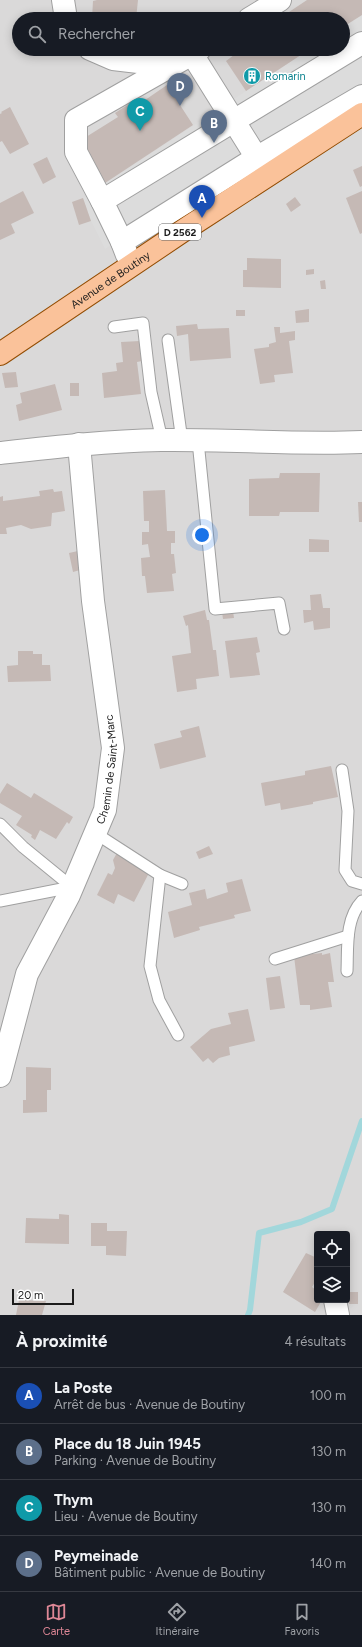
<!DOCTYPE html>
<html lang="fr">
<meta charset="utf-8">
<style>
body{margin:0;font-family:Figtree,sans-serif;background:#242831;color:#f1f3f6}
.controls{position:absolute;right:12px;bottom:12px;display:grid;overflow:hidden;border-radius:4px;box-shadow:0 2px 10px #0003}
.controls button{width:36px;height:36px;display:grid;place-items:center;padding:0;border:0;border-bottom:1px solid #363941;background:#171b24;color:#f1f3f6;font:20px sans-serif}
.scale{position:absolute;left:12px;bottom:10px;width:62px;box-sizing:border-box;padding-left:4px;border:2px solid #1c1c1c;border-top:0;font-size:11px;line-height:14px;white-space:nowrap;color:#1c1c1c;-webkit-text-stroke:3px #fff;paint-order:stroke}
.you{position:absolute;left:202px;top:535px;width:14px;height:14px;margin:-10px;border:3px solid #fff;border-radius:50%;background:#1a73e8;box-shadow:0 0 0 6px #1a73e833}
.badge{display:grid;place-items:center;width:26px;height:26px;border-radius:50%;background:#de8796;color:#fff;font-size:13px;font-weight:700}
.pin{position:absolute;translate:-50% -33px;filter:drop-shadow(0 1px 2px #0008)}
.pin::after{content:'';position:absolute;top:21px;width:14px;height:12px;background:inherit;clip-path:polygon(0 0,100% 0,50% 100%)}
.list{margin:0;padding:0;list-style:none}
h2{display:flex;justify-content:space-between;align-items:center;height:52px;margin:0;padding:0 16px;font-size:17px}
h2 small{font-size:13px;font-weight:400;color:#9ea1a6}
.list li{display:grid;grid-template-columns:26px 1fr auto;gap:12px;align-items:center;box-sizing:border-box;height:56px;padding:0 16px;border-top:1px solid #363941}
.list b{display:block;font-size:15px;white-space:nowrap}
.list p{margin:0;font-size:13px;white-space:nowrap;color:#9ea1a6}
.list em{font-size:13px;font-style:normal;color:#9ea1a6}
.icon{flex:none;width:22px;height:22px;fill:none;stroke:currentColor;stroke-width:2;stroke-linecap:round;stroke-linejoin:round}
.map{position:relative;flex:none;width:362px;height:1315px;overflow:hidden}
.search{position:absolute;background:#171b24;box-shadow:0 2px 10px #0003;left:12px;right:12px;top:12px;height:44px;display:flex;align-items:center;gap:10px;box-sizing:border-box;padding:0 14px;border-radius:22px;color:#9ea1a6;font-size:15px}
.sheet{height:276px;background:#171b24}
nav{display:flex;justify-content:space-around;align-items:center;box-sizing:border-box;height:56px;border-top:1px solid #363941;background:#171b24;font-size:11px;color:#9ea1a6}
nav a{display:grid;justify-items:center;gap:2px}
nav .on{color:#de8796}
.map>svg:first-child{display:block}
.residential{fill:#dad9d9;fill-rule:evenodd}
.parking{fill:#dcdcdc}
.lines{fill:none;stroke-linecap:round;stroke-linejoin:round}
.stream{stroke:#a2d7db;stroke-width:6}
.building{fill:#c5b9b5}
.lane-casing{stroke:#a0a0a0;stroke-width:13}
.street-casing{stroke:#a0a0a0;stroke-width:24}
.primary-casing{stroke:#924c02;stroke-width:24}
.lane{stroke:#fff;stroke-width:11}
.street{stroke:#fff;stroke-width:22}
.primary{stroke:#fac29a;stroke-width:22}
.labels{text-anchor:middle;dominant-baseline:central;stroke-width:3;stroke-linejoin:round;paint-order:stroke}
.shield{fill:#fff;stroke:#606060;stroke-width:1}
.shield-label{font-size:10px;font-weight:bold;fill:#1c1c1c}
.culture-label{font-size:11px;fill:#0d838f;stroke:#fff;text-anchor:start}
.street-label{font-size:11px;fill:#1c1c1c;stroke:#fff}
</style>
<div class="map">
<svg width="362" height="1315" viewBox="0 0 362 1315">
<rect width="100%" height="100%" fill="#eee8e2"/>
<path class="residential" d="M0,0H362V1315H0ZM19,19H343V49H19ZM317,1234H347V1300H317Z"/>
<path class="parking" d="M362,15V83L232,161L105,249L91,221L83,198L310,49H343V27Z"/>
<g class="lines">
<path class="stream" d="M248,1315L250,1310L259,1233L301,1222L332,1209L362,1121"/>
</g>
<g class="building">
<path d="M97,0H138L136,19H92L93,1Z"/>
<path d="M307,0H362V15L343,27V19H286L290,16L289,12Z"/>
<path d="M237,49H310L246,91L226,61L234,55L232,52Z"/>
<path d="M167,85L193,125L102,185L81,143L86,137L118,117L115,113L129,104L132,109Z"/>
<path d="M10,107L29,144L10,154L2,141L0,142V114L2,113L1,112Z"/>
<path d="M47,157L56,177L43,184L33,164Z"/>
<path d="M362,166V186L360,187L353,170Z"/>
<path d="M23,191L34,213L11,224L15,233L0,240V203Z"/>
<path d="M362,191V233L360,234L346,198Z"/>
<path d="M295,197L301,205L291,212L286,204Z"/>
<path d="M83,198L91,221L79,225L72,202Z"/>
<path d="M247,258L281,259V288L243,287V270H247Z"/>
<path d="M314,269V274L306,275V270Z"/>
<path d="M325,280L326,289H321L320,281Z"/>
<path d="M309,309V322L296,323L295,311Z"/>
<rect x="236" y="310" width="9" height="6"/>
<path d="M197,324L198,329L229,328L231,358L190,361L188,334L177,336L176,326Z"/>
<path d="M274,327H280V333L295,331V340L289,341L293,373L274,375L275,382L260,384L254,349L269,347V344L276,342Z"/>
<path d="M140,341L142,361L137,362L141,394L104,398L102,373L117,371L116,363L123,362L121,342Z"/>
<path d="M16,372L18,387L5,388L2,373Z"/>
<rect x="70" y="383" width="9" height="13"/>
<path d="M55,384L62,410L19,421L16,405L22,403L20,393Z"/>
<path d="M280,473H320L319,512H280L279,516H249V479L279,478Z"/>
<path d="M53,489L54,492L62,491L65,511L52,513L51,526L31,529L21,525L6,528L7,534H0V497L3,496V501L40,496L39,491Z"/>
<path d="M165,490L167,531H175V543H171V554H174L176,573L172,574L174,591L147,593L145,576H142L141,558L150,557L148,544L142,545V532H149V521H144L143,491Z"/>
<path d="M358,502H362V522H359Z"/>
<path d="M309,539L329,540V552H309Z"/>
<path d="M78,551L80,570L73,572L69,553Z"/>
<path d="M321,594L323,608H330V628L314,630L313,621L304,623L303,610H311L310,595Z"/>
<path d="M205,610L207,620H209L213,650H216L219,676L196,679L197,689L177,692L172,656L191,653L188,625L186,626L183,616Z"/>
<path d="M233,611L234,618L223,619L222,612Z"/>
<path d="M257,637L260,652L256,653L260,675L230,678L225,641Z"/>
<path d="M18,651H33V654H42V665H50L51,681L8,682L7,666L18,665Z"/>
<path d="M199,726L206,757L160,769L154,744L182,737L180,731Z"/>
<path d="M331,766L338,797L313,802V804L281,810L280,803L265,806L261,783L305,775V771Z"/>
<path d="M7,783L31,798L34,793L73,817L69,824L67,822L56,839L40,830L35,840L31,837L32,835L16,825L22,816L0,803V794Z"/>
<path d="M209,846L213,854L199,859L196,852Z"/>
<path d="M118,851L150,871L134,902L118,894L114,904L97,895L108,873L112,875L115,868L113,860Z"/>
<path d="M242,879L251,911L234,915L235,918L199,927L200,930L174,938L168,912L192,905L189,893L205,889L207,899L228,892L226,883Z"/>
<path d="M322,953V955L330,953L334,982H328L332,1007L310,1010V1005H300L294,956Z"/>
<path d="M280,976L285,1008L270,1010L266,978Z"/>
<path d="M248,1009L255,1041L229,1047L230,1055L219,1058L213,1063L208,1058L203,1062L190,1047L211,1029L231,1024L228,1013Z"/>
<path d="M26,1067L51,1068V1090H47V1112L23,1113V1100H26Z"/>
<path d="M59,1214L69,1215V1244L25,1243L26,1218L59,1219Z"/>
<path d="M91,1223H107V1231H127L126,1256L106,1255V1246H91Z"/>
<path d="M306,1253L317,1258V1279L312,1287L317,1291V1300H322L315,1312L283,1292Z"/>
<path d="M348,1292H358V1304H349Z"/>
<path d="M19,1300L46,1301L42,1315H16Z"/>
</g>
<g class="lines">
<g class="lane-casing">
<g id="lane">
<path d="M114,327L143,323L151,392L162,440"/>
<path d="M168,340L182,441"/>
<path d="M198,441L215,609L279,603L284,629"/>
<path d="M342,770L348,811L345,870L352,881L362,884"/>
<path d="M0,824L23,847L72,887"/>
<path d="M95,833L160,875L182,884"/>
<path d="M160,875L150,966L159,1000L178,1035"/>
<path d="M0,901L72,887"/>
<path d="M275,959L348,936"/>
<path d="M347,971C348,947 345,919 362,901"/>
</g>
</g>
<g class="street-casing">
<g id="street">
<path d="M63,0L66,19"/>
<path d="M249,19L280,0"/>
<path d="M90,49L113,59L147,63L176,57"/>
<path d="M200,49L192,54L265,171"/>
<path d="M102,201L76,152V120L192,54"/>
<path d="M122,242L102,201L362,43"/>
<path d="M127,255L122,242L256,158L362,96"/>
<path d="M0,453C54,447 107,441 161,440C228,439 295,445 362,442"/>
<path id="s1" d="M0,1076L27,974L69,895L105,810L113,748L93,601L79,444"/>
<path d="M335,1300L338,1315"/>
</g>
</g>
<g class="primary-casing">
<g id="primary">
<path id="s2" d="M0,354L190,226L362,114"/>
</g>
</g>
<use href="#lane" class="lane"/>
<use href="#street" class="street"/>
<use href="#primary" class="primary"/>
</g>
<defs>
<g id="building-disc" transform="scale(0.9)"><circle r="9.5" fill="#0f9aa8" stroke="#fff"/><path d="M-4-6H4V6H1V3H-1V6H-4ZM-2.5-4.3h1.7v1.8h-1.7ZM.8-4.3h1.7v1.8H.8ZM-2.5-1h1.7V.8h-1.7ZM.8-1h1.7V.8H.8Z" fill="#fff"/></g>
</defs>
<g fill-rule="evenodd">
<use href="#building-disc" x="252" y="76"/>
</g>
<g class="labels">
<rect class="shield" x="159" y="224" width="42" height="16" rx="3"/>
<g class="shield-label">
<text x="180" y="232">D 2562</text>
</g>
<g class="culture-label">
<text x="265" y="76">Romarin</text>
</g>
<g class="street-label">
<text stroke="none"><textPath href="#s2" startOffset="133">Avenue de Boutiny</textPath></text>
<text stroke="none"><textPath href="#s1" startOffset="328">Chemin de Saint-Marc</textPath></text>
</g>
</g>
</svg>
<div class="controls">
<button><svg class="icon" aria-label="locate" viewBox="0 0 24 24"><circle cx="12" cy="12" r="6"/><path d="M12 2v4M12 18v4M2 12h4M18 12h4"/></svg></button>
<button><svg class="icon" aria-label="layers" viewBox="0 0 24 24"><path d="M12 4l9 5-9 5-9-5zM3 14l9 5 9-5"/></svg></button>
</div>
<div class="scale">20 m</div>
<div class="you"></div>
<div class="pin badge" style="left:202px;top:218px;background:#1a4fb4">A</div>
<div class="pin badge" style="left:214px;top:143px;background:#5c6f8a">B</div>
<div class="pin badge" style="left:140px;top:131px;background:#0f9aa8">C</div>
<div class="pin badge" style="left:180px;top:106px;background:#5c6f8a">D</div>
<div class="search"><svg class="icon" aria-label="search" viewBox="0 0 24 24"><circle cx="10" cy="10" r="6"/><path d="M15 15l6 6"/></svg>Rechercher</div>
</div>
<section class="sheet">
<h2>À proximité<small>4 résultats</small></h2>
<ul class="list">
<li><span class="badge" style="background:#1a4fb4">A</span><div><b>La Poste</b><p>Arrêt de bus · Avenue de Boutiny</p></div><em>100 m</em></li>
<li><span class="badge" style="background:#5c6f8a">B</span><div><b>Place du 18 Juin 1945</b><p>Parking · Avenue de Boutiny</p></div><em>130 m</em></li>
<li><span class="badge" style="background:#0f9aa8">C</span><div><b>Thym</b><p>Lieu · Avenue de Boutiny</p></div><em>130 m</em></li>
<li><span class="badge" style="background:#5c6f8a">D</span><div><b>Peymeinade</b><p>Bâtiment public · Avenue de Boutiny</p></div><em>140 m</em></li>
</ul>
</section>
<nav>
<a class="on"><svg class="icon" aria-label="map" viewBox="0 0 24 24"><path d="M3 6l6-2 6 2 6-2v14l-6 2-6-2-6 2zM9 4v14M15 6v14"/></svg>Carte</a>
<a><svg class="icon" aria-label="directions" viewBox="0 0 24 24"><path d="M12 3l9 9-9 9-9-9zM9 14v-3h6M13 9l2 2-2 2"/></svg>Itinéraire</a>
<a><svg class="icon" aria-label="saved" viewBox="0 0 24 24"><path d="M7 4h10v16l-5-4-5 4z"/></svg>Favoris</a>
</nav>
